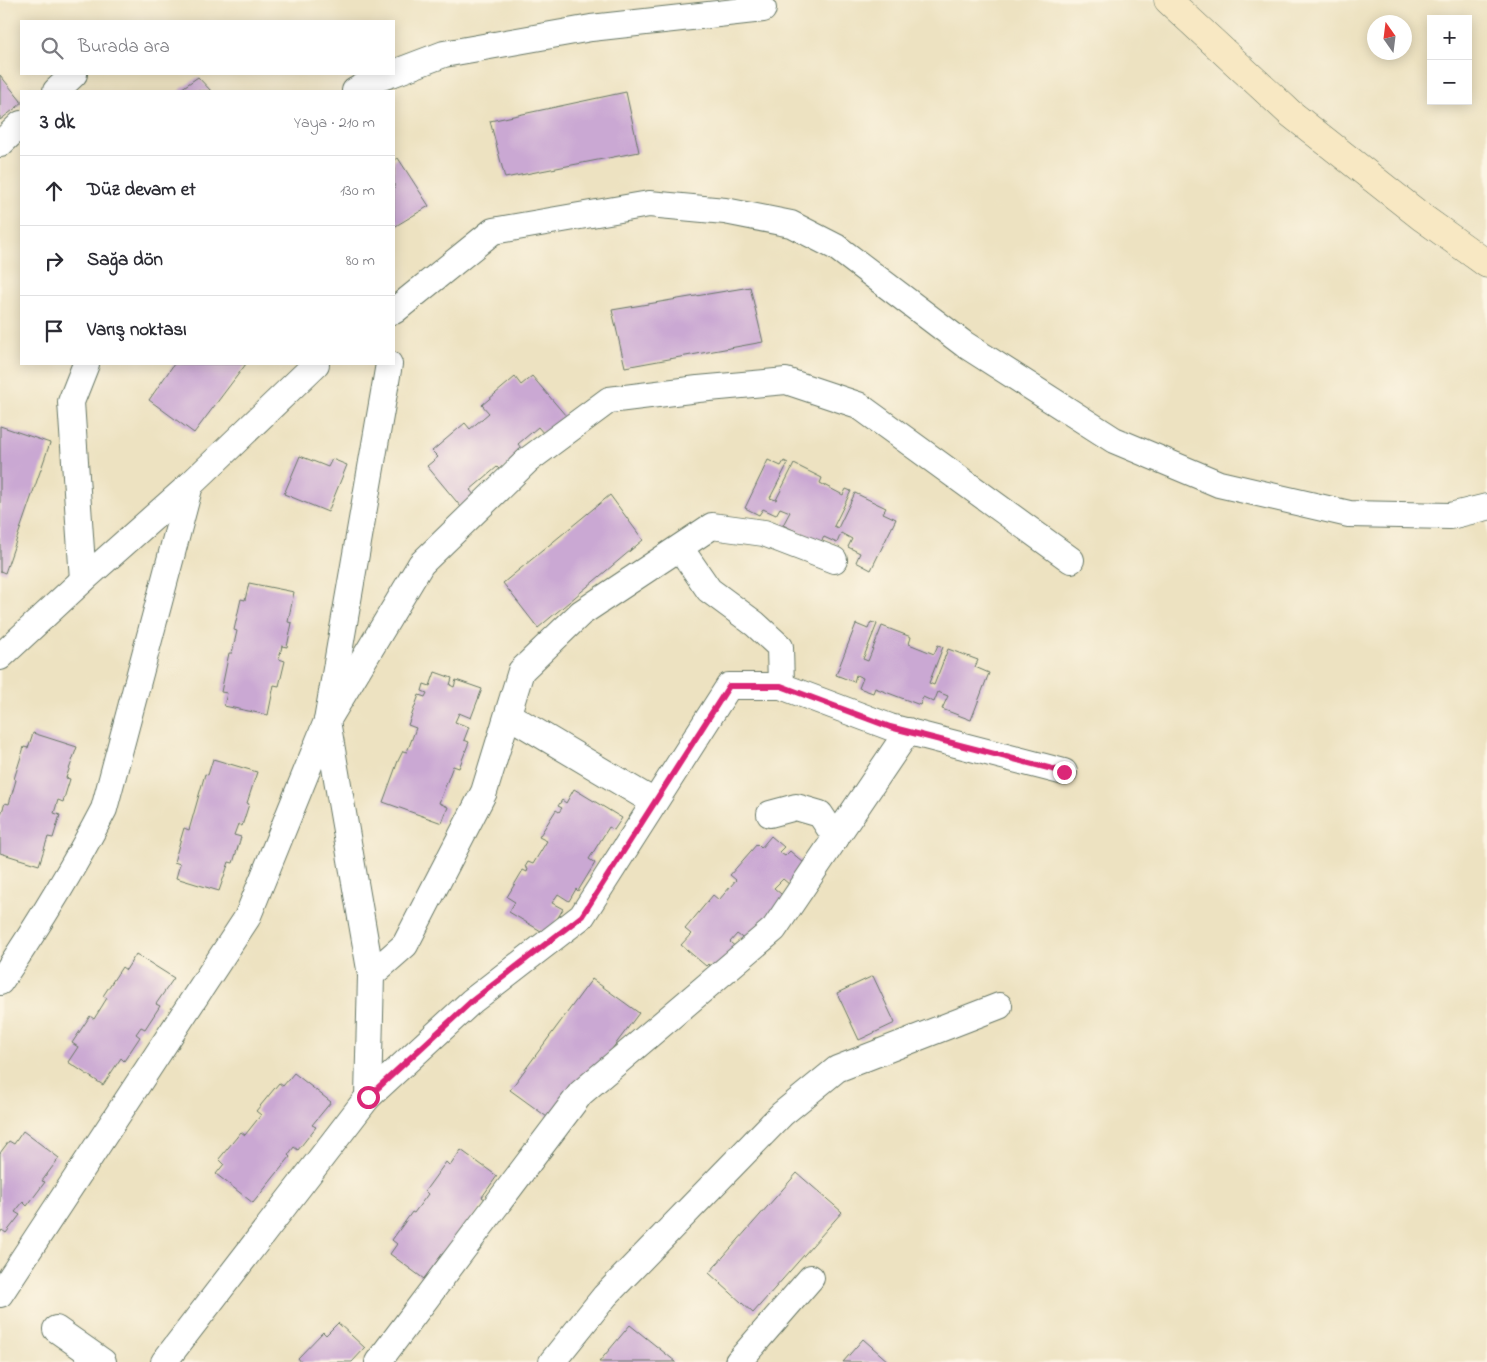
<!DOCTYPE html>
<html lang="tr">
<meta charset="utf-8">
<style>
body{margin:0;font-family:"Indie Flower",sans-serif;background:#f7f7f7;color:#2b2b33}
.controls{position:absolute;right:15px;top:15px;display:grid;overflow:hidden;border-radius:0px;box-shadow:0 2px 12px #0003}
.controls button{width:45px;height:45px;display:grid;place-items:center;padding:0;border:0;border-bottom:1px solid #e1e1e2;background:#fff;color:#2b2b33;font:25px sans-serif}
.compass{position:absolute;left:1367px;top:15px;width:45px;height:45px;border-radius:50%;background:#fff;box-shadow:0 2px 12px #0003;rotate:346deg}
.stop{position:absolute;width:15px;height:15px;margin:-11px;border:4px solid #db2777;border-radius:50%;background:#fff}
.stop.end{background:#db2777;border-color:#fff;box-shadow:0 1px 5px #0008}
.list{margin:0;padding:0;list-style:none}
h2{display:flex;justify-content:space-between;align-items:center;height:65px;margin:0;padding:0 20px;font-size:21px}
h2 small{font-size:16px;font-weight:400;color:#7c7c81}
.list li{display:grid;grid-template-columns:32px 1fr auto;gap:15px;align-items:center;box-sizing:border-box;height:70px;padding:0 20px;border-top:1px solid #e1e1e2}
.list b{display:block;font-size:19px;white-space:nowrap}
.list em{font-size:16px;font-style:normal;color:#7c7c81}
.icon{flex:none;width:28px;height:28px;fill:none;stroke:currentColor;stroke-width:2;stroke-linecap:round;stroke-linejoin:round}
.map{position:relative;flex:none;width:1487px;height:1362px;overflow:hidden}
.search{position:absolute;background:#fff;box-shadow:0 2px 12px #0003;left:20px;top:20px;width:375px;height:55px;display:flex;align-items:center;gap:12px;box-sizing:border-box;padding:0 18px;border-radius:0px;color:#7c7c81;font-size:19px}
.panel{position:absolute;background:#fff;box-shadow:0 2px 12px #0003;left:20px;top:90px;width:375px;height:275px;border-radius:0px}
.map>svg:first-child{display:block}
.building{fill:#caa8d3}
.lines{fill:none;stroke-linecap:round;stroke-linejoin:round}
.street-casing{stroke:#677765;stroke-width:28}
.secondary-casing{stroke:#677765;stroke-width:29}
.street{stroke:#fff;stroke-width:26}
.secondary{stroke:#f8e8c3;stroke-width:28}
.route{stroke:#db2777;stroke-width:6}
</style>
<div class="map">
<svg width="1487" height="1362" viewBox="0 0 1487 1362">
<rect width="100%" height="100%" fill="#fcf5e5"/>
<filter id="ink" filterUnits="userSpaceOnUse"><feTurbulence type="fractalNoise" baseFrequency=".02" numOctaves="2"/><feDisplacementMap in="SourceGraphic" scale="10" xChannelSelector="R" yChannelSelector="G"/><feConvolveMatrix kernelMatrix="1 2 1 2 8 2 1 2 1" color-interpolation-filters="sRGB"/></filter>
<filter id="wash" filterUnits="userSpaceOnUse"><feTurbulence type="fractalNoise" baseFrequency=".0096" numOctaves="4" result="noise"/><feDisplacementMap in="SourceGraphic" scale="20" xChannelSelector="R" yChannelSelector="G"/><feGaussianBlur stdDeviation="1.12" result="paint"/><feColorMatrix in="noise" values="0 0 0 0 0 0 0 0 0 0 0 0 0 0 0 0 0 1.4 0 .05"/><feComposite in="paint" operator="in"/></filter>
<g filter="url(#wash)">
<rect width="100%" height="100%" fill="#ede2c1"/>
<g id="blocks">
<g class="building">
<path d="M0,75L21,101V104L0,120Z"/>
<path d="M198,77L211,91H178Z"/>
<path d="M626,92L639,152L505,178L490,121Z"/>
<path d="M398,158L429,206L394,227V160Z"/>
<path d="M750,287L763,342L625,367L612,310Z"/>
<path d="M174,364H246L194,433L149,400Z"/>
<path d="M532,376L566,416L544,434L538,427L518,444L524,452L501,471L497,467L470,490L475,496L461,507L427,466L438,457L432,451L465,423L470,429L489,413L482,405L515,377L521,385Z"/>
<path d="M0,426L50,443L5,573L0,571Z"/>
<path d="M300,456L328,467L332,459L347,465L328,512L284,494Z"/>
<path d="M768,460L781,466L784,461L788,463L770,498L776,500L794,464L822,478L820,483L843,495L846,489L851,491L834,526L838,528L855,493L886,508L883,513L896,519L871,570L856,562L860,553L848,547L852,539L841,533L837,543L824,537L820,543L783,525L790,512L780,508L776,515L763,509L759,515L745,508Z"/>
<path d="M610,495L643,540L538,628L503,583Z"/>
<path d="M249,583L294,592L288,622L292,623L287,647L282,646L279,659L285,661L279,686L274,685L268,715L224,706L227,693L221,692L229,653H232L237,631L234,630L241,599L245,600Z"/>
<path d="M871,622L877,624L863,659L868,661L882,626L911,637L909,644L934,654L938,645L943,647L929,683L934,685L948,649L978,660L975,667L989,673L971,720L942,709L948,696L938,692L934,702L923,697L920,705L875,688L873,693L859,688L863,678L856,675L854,682L836,675L856,624L868,629Z"/>
<path d="M435,672L452,678L450,685L454,687L456,680L482,689L471,718L459,713L455,722L469,727L464,740L469,742L459,768L453,766L439,803L448,807L442,823L383,802L398,761L403,751L407,752L416,728L408,725L419,695L425,697L427,693L422,691L424,684L430,686Z"/>
<path d="M33,733L77,747L66,778L70,779L63,802L58,800L54,813L60,815L53,838L48,837L39,865L0,853V817L5,803L9,804L16,780L14,779L24,747L28,748Z"/>
<path d="M213,759L257,772L247,803L249,804L242,826L238,824L234,835L241,837L233,863L229,862L219,891L176,878L180,864L174,862L184,828L189,830L205,774L208,775Z"/>
<path d="M574,789L622,818L614,830L609,827L589,859L595,863L578,891L576,889L569,901L558,894L552,903L563,909L556,921L551,937L509,912L515,902L507,897L523,870L527,872L528,869L525,867L528,862L533,864L547,841L539,837L556,810L559,812L562,808L558,806L562,800L566,803Z"/>
<path d="M771,836L784,847L779,852L785,856L790,851L811,869L790,885L783,879L774,888L788,900L745,940L737,934L730,942L739,950L721,975L708,964L706,966L681,945L691,934L685,929L713,895L719,900L736,880L730,875L757,844L761,848Z"/>
<path d="M136,954L174,978L156,1004L160,1006L145,1029L141,1027L136,1034L140,1037L124,1061L121,1058L103,1085L68,1062L78,1047L72,1043L90,1016L94,1019L107,998L103,996L122,967L126,970Z"/>
<path d="M873,976L895,1023L859,1040L837,993Z"/>
<path d="M592,979L639,1013L591,1077L554,1122L510,1090Z"/>
<path d="M294,1073L331,1102L312,1125L316,1127L298,1150L294,1147L288,1155L290,1157L253,1203L216,1174L224,1164L219,1159L241,1132L245,1135L261,1115L256,1111L279,1083L283,1086Z"/>
<path d="M23,1131L59,1158L42,1181L45,1182L27,1206L23,1202L15,1212L20,1215L6,1233L2,1230L0,1233V1153L9,1141L14,1144Z"/>
<path d="M461,1150L497,1176L482,1197L486,1200L467,1226L465,1225L445,1255L443,1253L424,1279L390,1254L397,1244L392,1240L412,1212L414,1213L428,1194L425,1191L446,1162L450,1166Z"/>
<path d="M797,1173L842,1212L753,1313L709,1273Z"/>
<path d="M338,1323L365,1348L352,1362H301L298,1358L323,1332L326,1335Z"/>
<path d="M630,1325L676,1362H599Z"/>
<path d="M863,1339L889,1362H843Z"/>
</g>
</g>
</g>
<g filter="url(#ink)">
<use href="#blocks" fill-opacity="0" stroke="#677765" stroke-width="1"/>
<g class="lines">
<g class="street-casing">
<g id="street">
<path d="M394,73L444,54L591,28L763,9"/>
<path d="M56,91L74,74"/>
<path d="M355,91L376,79L391,74"/>
<path d="M0,144L21,124"/>
<path d="M394,311L493,231L649,204L725,211L791,224L836,247L964,344L1114,440L1219,484L1349,514L1450,516L1487,507"/>
<path d="M680,548L709,590L755,624L780,647L781,686"/>
<path d="M83,580L71,402L86,364"/>
<path d="M0,657L83,580L190,485L316,364"/>
<path d="M508,715L654,802"/>
<path d="M770,814L796,807L820,814L836,838"/>
<path d="M371,975L405,945L484,792L521,671L581,613L712,526L764,533L834,560"/>
<path d="M0,982C38,926 73,869 104,809L190,485"/>
<path d="M368,1097L371,975L327,721L421,564L528,460L609,400L698,389L786,381L858,405L1071,560"/>
<path d="M0,1294L247,918L327,721L389,364"/>
<path d="M56,1329L103,1362"/>
<path d="M164,1362L368,1097L472,1001L582,916L729,686H781L890,727L1064,772"/>
<path d="M378,1362L581,1093L774,929L908,731"/>
<path d="M552,1362L605,1296L782,1114L837,1069L999,1006"/>
<path d="M738,1362L811,1278"/>
</g>
</g>
<g class="secondary-casing">
<path id="secondary" d="M1168,0L1290,113L1423,218L1487,264"/>
</g>
<use href="#street" class="street"/>
<use href="#secondary" class="secondary"/>
</g>
</g>
<g class="lines" filter="url(#ink)">
<path class="route" d="M368,1097L472,1001L582,916L729,686H781L890,727L1064,772"/>
</g>
</svg>
<div class="controls">
<button>+</button>
<button>−</button>
</div>
<svg class="compass" viewBox="-18 -18 36 36"><path d="M0-13l5 13h-10z" fill="#e53935"/><path d="M0 13l5-13h-10z" fill="#7c7c81"/></svg>
<div class="stop" style="left:368px;top:1097px"></div>
<div class="stop end" style="left:1064px;top:772px"></div>
<div class="search"><svg class="icon" aria-label="search" viewBox="0 0 24 24"><circle cx="10" cy="10" r="6"/><path d="M15 15l6 6"/></svg>Burada ara</div>
<section class="panel">
<h2>3 dk<small>Yaya · 210 m</small></h2>
<ul class="list">
<li><svg class="icon" aria-label="ahead" viewBox="0 0 24 24"><path d="M12 20V5M6 11l6-6 6 6"/></svg><div><b>Düz devam et</b></div><em>130 m</em></li>
<li><svg class="icon" aria-label="right" viewBox="0 0 24 24"><path d="M7 20v-9h11M14 6l5 5-5 5"/></svg><div><b>Sağa dön</b></div><em>80 m</em></li>
<li><svg class="icon" aria-label="arrive" viewBox="0 0 24 24"><path d="M6 21V4h12l-3 4 3 4H6"/></svg><div><b>Varış noktası</b></div></li>
</ul>
</section>
</div>
